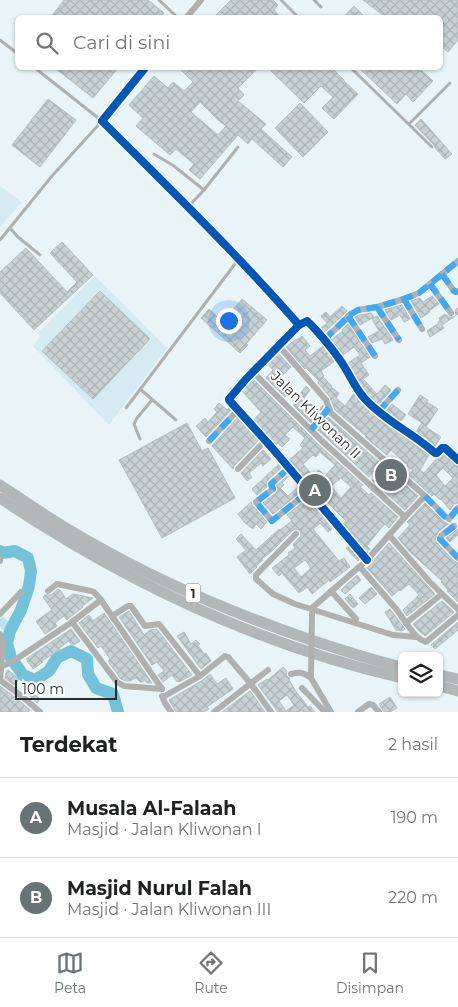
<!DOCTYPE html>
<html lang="id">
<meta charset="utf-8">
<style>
body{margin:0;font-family:Montserrat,sans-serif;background:#f2f2f2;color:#202124}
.controls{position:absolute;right:15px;bottom:15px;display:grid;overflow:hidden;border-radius:8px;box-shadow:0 1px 4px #0004}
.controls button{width:45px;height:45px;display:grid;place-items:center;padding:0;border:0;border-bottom:1px solid #e0e0e0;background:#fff;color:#202124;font:25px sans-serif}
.scale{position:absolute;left:15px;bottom:12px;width:102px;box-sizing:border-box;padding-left:5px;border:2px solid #252d2f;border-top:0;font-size:14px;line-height:18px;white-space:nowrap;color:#252d2f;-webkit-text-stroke:4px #fff;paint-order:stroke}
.you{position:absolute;left:228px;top:320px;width:18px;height:18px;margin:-12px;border:4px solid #fff;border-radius:50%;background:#1a73e8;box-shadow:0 0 0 8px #1a73e833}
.badge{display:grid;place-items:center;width:32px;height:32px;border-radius:50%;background:#697375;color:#fff;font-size:16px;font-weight:700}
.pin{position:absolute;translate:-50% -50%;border:2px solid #fff;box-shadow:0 1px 5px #0006}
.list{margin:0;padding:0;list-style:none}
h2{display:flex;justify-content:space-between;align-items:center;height:65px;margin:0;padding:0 20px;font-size:21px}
h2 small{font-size:16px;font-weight:400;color:#757577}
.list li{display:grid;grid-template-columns:32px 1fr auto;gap:15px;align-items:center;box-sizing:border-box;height:80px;padding:0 20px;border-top:1px solid #e0e0e0}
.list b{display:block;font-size:19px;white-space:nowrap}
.list p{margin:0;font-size:16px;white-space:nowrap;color:#757577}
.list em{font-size:16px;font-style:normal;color:#757577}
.icon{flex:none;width:28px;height:28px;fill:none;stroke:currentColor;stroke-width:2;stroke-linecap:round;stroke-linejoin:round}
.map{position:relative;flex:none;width:458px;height:712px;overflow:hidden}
.search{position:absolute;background:#fff;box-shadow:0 1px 4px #0004;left:15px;right:15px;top:15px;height:55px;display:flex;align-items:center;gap:12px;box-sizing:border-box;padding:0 18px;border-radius:8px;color:#757577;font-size:19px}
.sheet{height:225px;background:#fff}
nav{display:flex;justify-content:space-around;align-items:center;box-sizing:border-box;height:70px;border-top:1px solid #e0e0e0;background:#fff;font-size:14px;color:#757577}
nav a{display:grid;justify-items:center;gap:2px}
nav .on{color:#697375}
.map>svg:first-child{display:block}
.built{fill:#d6eaf2}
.park{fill:#bbe2f0}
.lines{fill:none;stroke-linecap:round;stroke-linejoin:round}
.river{stroke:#74c2d9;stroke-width:12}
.building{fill:url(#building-cross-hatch);stroke:#b5bfc2;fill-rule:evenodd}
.service{stroke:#aeb1b0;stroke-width:3}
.minor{stroke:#aeb1b0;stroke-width:6}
.motorway{stroke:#b2b8ba;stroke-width:11}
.minor-bridge{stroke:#aeb1b0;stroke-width:6}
.quiet{stroke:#3fa9f5;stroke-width:6;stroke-dasharray:12 6;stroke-linecap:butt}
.cycleway-casing{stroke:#fff;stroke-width:11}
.cycleway{stroke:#0057b8;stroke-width:8}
.labels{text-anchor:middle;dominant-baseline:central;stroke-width:4;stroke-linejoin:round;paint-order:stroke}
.shield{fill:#fff;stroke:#666c6d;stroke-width:1}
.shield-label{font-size:12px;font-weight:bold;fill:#252d2f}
.street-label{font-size:14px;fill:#252d2f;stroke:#fff}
</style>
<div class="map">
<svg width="458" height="712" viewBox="0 0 458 712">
<defs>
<pattern id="building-cross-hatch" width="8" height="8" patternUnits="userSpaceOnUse" patternTransform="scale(1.25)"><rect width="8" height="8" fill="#c8d1d4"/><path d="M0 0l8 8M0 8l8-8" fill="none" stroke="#acb4b6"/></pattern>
</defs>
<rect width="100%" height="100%" fill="#e8f4f8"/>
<g class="built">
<path d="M0,186L22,202L0,227Z"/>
<path d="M95,276L167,348L109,425L33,346L40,337L38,333Z"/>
</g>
<path class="park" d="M2,616L11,624L5,631L0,627V618Z"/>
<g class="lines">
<path class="river" d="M0,551L2,553L15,551L28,558L31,571L29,586L21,610L10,631L7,643L11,658L23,675L35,680L49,671L57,658L71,651L87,659L88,674L96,688L113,694L118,712"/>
</g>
<g class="building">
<path d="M64,0H148L164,13L160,18H50Z"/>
<path d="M231,0H273L278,5L274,10L281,18H213Z"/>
<path d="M363,0H458V40L448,52L440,45V18H391L386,14L384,16Z"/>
<path d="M354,6L366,18H343Z"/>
<path d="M55,68H118L93,98Z"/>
<path d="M179,68H258L238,88L244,95L238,101L266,124L261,129L292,157L283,167L252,139L248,144L238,135L200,179L189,170L194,164L176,149L170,155L136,126L143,118L129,105L154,76L168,88L173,82L184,91L193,82ZM200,102L218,120L226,126L218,135L191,112Z"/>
<path d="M268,68H332L344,80V81L358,94L334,119L322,108L333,97L321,86L304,103Z"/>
<path d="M359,68H419L433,81L413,102L406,94L397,104Z"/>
<path d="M48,99L76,120L40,167L12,145Z"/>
<path d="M300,103L328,132L303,157L275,128Z"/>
<path d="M421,119L452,154L445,159L435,148L434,145L415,125Z"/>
<path d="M62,242L93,275L34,330L0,293V272L26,248L67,292L77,282L50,253Z"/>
<path d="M100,291L150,339L93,399L42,351Z"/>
<path d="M432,296L439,304L429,311L430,312L421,318L411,301L420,298L423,302Z"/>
<path d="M242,299L267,320L246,344L248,345L240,353L201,318L209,309L223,322Z"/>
<path d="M402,305L410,319L404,322L400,315L391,320L385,310Z"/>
<path d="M342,306L347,311L325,332L321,328L327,323L321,316L326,312L330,317Z"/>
<path d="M458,308V314L442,325L444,328L430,337L427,331L439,323L438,322L440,321L439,318L445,314L449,317H454L456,315L455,310Z"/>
<path d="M371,313L374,317L360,325L355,317L360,315Z"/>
<path d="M377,316L393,340L385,344L382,339L372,343L368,337L379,331L372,319Z"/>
<path d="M348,324L370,357L361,363L369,375L363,379L377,394L385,385L391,390L378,405L365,392L348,363L360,355L354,347L343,355L331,340L343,331L342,330Z"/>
<path d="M302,336L310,346L305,350L310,356L323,346L335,361L321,371L324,376L323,377L332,386L331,387L339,393L336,398L345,406L354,393L361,402L375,416L429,455L420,470L424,473L437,458H440L444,454L455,464L458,465V503L454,504L450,510L441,499L440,500L434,494L432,496L409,475L413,470L407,466L408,465L391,450L387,455L365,437L366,436L335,410L330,397L318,383L319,381L306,368L305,369L286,347L296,339L297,340ZM443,468L453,478L445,486L436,475Z"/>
<path d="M278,353L291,367L281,377L293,390L285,397L266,378L273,370L268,364Z"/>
<path d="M253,379L319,445L363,485L360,487L369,495L371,493L398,517L389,528L385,524L377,533L367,546L370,549L367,552L355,539L356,538L343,524L346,521L326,501L325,503L289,460L303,448L300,445L305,438L293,427L285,435L290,439L282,447L278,443L276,445L254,420L261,412L242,391ZM320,452L335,465L325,476L319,470L313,476L303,464L313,455L316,457ZM341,478L351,487L341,498L331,486Z"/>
<path d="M306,386L310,390L304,398L300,394Z"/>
<path d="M420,395L428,400L427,402L438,409L426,427L441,437L435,446L416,432L422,423L408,414Z"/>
<path d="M301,399L312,413L313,412L315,414L323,405V407L311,423L293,405Z"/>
<path d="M219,403L227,410L229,408L231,410L206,437L196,426L205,418L208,422L217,412L214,409Z"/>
<path d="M392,404L406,415L400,422L386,411Z"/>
<path d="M238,417L259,440L234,466L233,469L212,446Z"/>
<path d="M328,417L380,463L369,477L318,430Z"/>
<path d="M187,423L202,451L208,448L235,498L162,538L119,460Z"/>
<path d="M263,450L271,459L263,466L261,463L249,473L252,477L247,481L241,473Z"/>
<path d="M279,464L282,467L267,481L266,483L267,487L257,495L252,489Z"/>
<path d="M387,469L418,496L405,510L372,480Z"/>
<path d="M289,475V476L282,483L284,485L280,488L288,496L298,487L302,491L273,514L263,503L276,493L278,490L277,485Z"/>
<path d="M308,498L332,529L328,532L320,523L313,529L339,561L344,558L350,567L330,582L329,580L312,594L307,587L299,593L282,573L279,576L272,568L289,555L288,553L295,548L293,544L301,536V533L299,530L295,529L292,531L272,551L262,559L263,560L256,566L257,567L250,574L237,557L246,550L236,539L241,534L256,550L279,529L280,530L292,521L287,515ZM305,560L311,568L301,577L294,568Z"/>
<path d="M251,502L252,505L267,522L261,529L256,524L253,529L245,523L238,514Z"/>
<path d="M425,503L443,521L448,524L438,532L435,540L436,542L454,561L458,563V602L447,591L448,590L441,582L442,581L409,551L398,538L410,525L407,522Z"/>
<path d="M458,529V535L450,542L446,538Z"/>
<path d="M389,543L435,594L407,616L403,610L419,595L409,584L400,591L399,590L392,596L367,568L375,561L374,560Z"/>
<path d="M349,546L360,559L358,561L346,548Z"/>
<path d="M357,575L361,580L345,594L341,590Z"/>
<path d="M371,587L377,594L365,604L359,598Z"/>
<path d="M58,589L60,590L66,599L73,594L93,598L82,606L83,607L69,618L67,620L64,616L55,623L57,626L45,634L36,621L52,610L43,597L45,595H51Z"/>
<path d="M350,594L358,604L353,608L345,599Z"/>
<path d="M442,601L454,612L425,636L419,631L413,624Z"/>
<path d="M390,609L405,629L402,631L396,630L385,612Z"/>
<path d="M129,611L144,635L150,630L157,629L192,675L179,682L178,681L177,682L172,675L163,682L158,675L164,671L157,662L152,665L119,617Z"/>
<path d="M104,613L152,683H147L145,680L142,682H140L136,678L130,681H126L121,679L108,661L110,659L101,646L98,648L79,623L89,615L93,621Z"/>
<path d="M458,622V630L435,649L431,645Z"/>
<path d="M71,629L80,641L72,646L69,641L59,648L60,649L42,661L43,662L33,669L26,659Z"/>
<path d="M184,632L191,644L196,640L200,644L198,645L204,654L206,653L211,661L201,669L177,636Z"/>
<path d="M283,667L287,671L286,675L290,679L289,680L295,690L308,707L310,706L315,712H302L304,711L303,710L299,712H278L258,685L267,679L268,680ZM287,695L294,705L286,711L279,701Z"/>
<path d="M8,670L19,679L14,685L5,678L6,673Z"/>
<path d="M210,674L217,684L226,678L233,689L207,707L209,709L204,712H176L169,700L203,680Z"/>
<path d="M0,686L22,703L30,710L28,712H0Z"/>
<path d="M250,691L265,712H222Z"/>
<path d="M32,692L40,699L37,703L29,695Z"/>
<path d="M390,697L397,708L390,712H384L379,704Z"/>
</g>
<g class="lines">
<g class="service">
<path d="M159,0L178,18"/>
<path d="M281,0L299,18"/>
<path d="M314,0L321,7"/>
<path d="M0,40L18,54"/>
<path d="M351,68L432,147"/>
<path d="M409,124L450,83"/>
<path d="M154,154L174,166L204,190"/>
<path d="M189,206L204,190L238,147"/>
<path d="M10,228L18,237L40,255"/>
<path d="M0,240L52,176L102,121L35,68"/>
<path d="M140,389L176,420"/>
<path d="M126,408L238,260"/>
<path d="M140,439L134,424L137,418L152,400"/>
</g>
<g class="minor">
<path d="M186,18L201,0"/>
<path d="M145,68L102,121C169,188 237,254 299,325"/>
<path d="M442,274L454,291L456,292L458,291"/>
<path d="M430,284L451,313"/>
<path d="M404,299L422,329"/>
<path d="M377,307L399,340"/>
<path d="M348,316L375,356"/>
<path d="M324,340L351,314L358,310L377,307L404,299L419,293L458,261"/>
<path d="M279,346L326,400L331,413L425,496L446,517L449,519L458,508"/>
<path d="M253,372L322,441L405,517"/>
<path d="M378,412L398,390"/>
<path d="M311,430L329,408"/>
<path d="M209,441L238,410"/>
<path d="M289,468L271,484L273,489L256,502L272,521L309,491"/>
<path d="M238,469L265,441"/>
<path d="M454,526L441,536L440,539L458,558"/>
<path d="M296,534L256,575V579L273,594L295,604L393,635L416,637"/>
<path d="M389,535L429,581"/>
<path d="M0,559V561"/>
<path d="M367,560L273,449L229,400V399L246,379L299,325L307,321C318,331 334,351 342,363C350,375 355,388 365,399C385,421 413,433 435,453H437L442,448H445L458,460"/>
<path d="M360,567L397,610L406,623"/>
<path d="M432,584L442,594"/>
<path d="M48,591L57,584L91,591L94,592L101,600L162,689"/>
<path d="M331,591L356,619"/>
<path d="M312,608L367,560L405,517L425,496"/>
<path d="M458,609L442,594L406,623C412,631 417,639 426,642L458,615"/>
<path d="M0,614L21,592"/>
<path d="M112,616L128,606H131L145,626L159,624L200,676"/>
<path d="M72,622L117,682L124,686L162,689"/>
<path d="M0,634L3,643L0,681"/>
<path d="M2,666L10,663L18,658L72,622L101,600"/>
<path d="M311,673V678L331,712"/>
<path d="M291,674C300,672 303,672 311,678"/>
<path d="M0,680L24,698L40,712"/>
<path d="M302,688L325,712"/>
<path d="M162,696L165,703L171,712"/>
<path d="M163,697L200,676L225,656L228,657L251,684L271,712"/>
<path d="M214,712L268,670"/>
<path d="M358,712L369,704L373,705L379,712"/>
</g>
<g class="motorway">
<path d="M0,485C27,503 54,522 83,538C155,580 232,613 311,640C341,650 371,660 402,667"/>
<path d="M0,498C122,580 258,645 402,678"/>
<path d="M439,675L458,679"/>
<path d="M439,686L458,691"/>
</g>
<path class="minor-bridge" d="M311,673L312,614"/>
<g class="quiet">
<path d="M442,274L454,291L456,292L458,291"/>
<path d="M430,284L451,313"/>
<path d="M404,299L422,329"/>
<path d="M377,307L399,340"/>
<path d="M348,316L375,356"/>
<path d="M324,340L351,314L358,310L377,307L404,299L419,293L458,261"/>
<path d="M378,412L398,390"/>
<path d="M311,430L329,408"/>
<path d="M209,441L238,410"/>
<path d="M289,468L271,484L273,489L256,502L272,521L309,491"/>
<path d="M425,496L444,516L449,519L458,508"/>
<path d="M454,526L441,536L440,539L458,558"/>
</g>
<g class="cycleway-casing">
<g id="cycleway">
<path d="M145,68L102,121C169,188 237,254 299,325"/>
<path d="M367,560L273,449L229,400V399L246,379L299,325L307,321C318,331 334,351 342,363C350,375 355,388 365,399C385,421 413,433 435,453H437L442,448H445L458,460"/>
</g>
</g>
<use href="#cycleway" class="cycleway"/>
</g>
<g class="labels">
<rect class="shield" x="185.5" y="583.5" width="15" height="19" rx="4"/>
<g class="shield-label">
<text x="193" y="593">1</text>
</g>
<g class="street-label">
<text transform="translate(316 415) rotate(44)">Jalan Kliwonan II</text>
</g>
</g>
</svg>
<div class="controls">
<button><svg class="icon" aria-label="layers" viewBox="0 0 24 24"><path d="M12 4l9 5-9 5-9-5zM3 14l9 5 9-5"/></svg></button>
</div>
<div class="scale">100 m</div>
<div class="you"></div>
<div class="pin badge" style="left:315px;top:490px">A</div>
<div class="pin badge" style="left:391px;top:475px">B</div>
<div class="search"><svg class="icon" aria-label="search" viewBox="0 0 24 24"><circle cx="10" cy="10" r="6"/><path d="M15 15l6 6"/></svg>Cari di sini</div>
</div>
<section class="sheet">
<h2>Terdekat<small>2 hasil</small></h2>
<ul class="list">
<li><span class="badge">A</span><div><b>Musala Al-Falaah</b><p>Masjid · Jalan Kliwonan I</p></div><em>190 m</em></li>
<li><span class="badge">B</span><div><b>Masjid Nurul Falah</b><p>Masjid · Jalan Kliwonan III</p></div><em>220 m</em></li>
</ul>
</section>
<nav>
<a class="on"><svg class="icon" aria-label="map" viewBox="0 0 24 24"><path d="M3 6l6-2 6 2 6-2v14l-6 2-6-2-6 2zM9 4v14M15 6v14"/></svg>Peta</a>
<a><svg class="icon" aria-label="directions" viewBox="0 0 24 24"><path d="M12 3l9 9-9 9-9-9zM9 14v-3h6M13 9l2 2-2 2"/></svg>Rute</a>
<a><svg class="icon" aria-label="saved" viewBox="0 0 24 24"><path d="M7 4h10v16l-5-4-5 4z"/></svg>Disimpan</a>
</nav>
